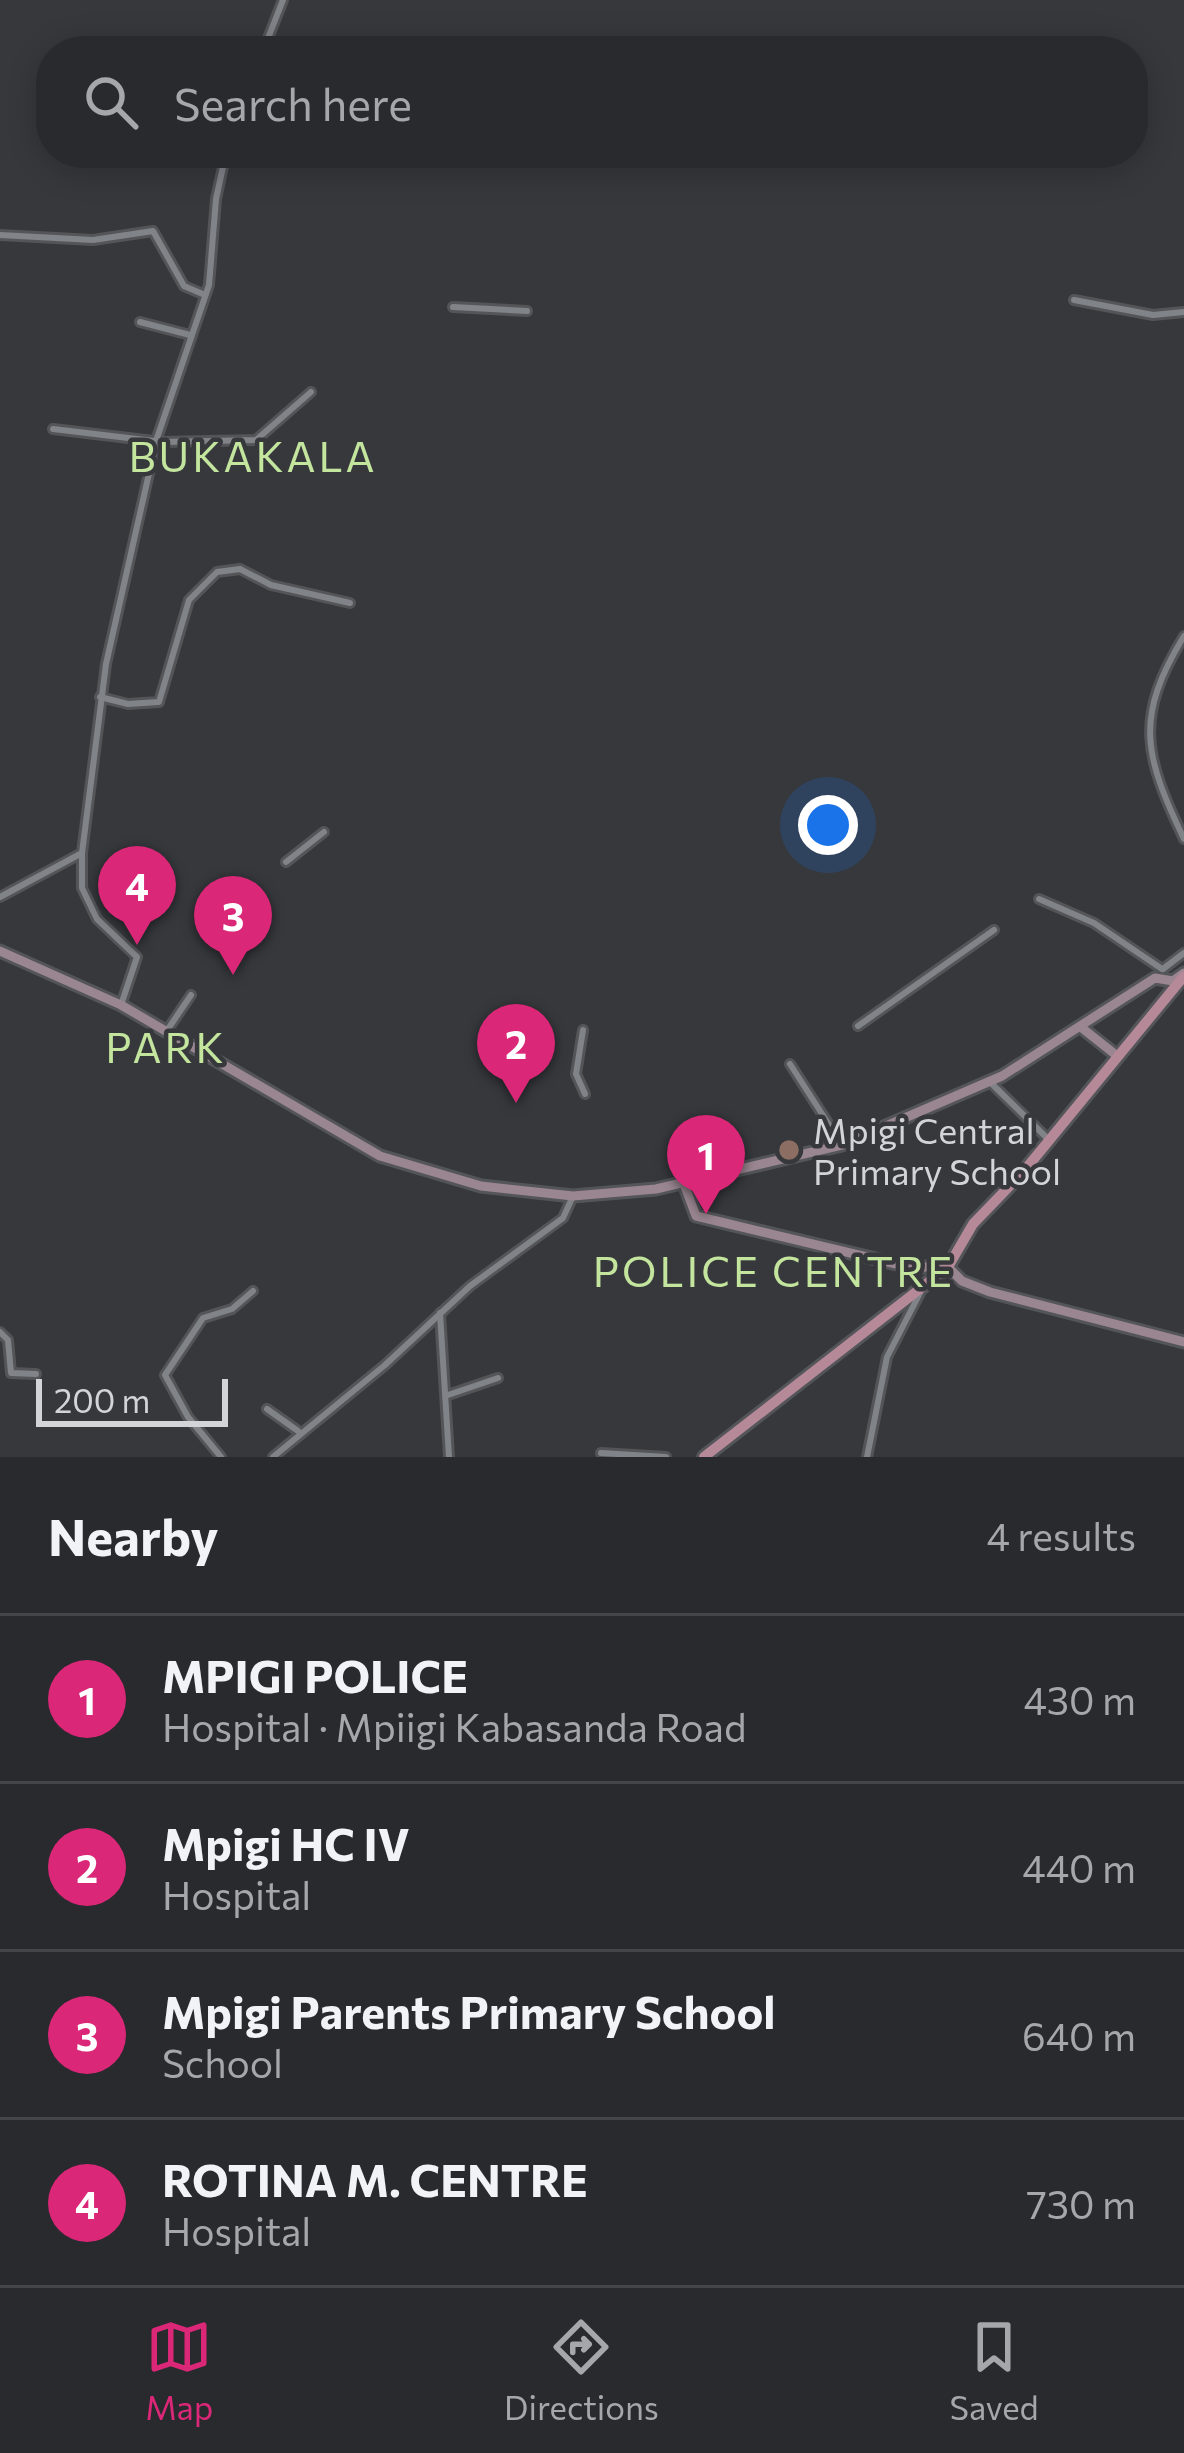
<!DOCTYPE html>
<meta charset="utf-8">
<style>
body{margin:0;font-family:Commissioner,sans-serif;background:#343639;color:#f1f3f6}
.scale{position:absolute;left:36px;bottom:30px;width:192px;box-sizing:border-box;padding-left:12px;border:6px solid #d3d4d7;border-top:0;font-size:33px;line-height:42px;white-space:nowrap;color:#d3d4d7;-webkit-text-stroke:9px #36383c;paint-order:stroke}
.you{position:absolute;left:828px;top:825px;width:42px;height:42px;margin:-30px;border:9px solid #fff;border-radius:50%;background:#1a73e8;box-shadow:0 0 0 18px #1a73e833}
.badge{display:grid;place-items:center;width:78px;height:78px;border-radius:50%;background:#db2777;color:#fff;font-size:39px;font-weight:700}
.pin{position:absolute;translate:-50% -99px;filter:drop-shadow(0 3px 6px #0008)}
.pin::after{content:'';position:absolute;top:63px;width:42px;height:36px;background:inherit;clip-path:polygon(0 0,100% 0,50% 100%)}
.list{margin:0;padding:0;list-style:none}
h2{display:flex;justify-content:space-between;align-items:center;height:156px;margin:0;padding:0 48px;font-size:51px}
h2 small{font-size:39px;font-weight:400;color:#a5a7aa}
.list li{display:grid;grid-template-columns:78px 1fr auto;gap:36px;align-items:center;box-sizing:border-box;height:168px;padding:0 48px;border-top:3px solid #444649}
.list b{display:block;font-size:45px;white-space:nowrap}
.list p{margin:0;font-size:39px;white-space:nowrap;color:#a5a7aa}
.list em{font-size:39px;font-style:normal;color:#a5a7aa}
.icon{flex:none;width:66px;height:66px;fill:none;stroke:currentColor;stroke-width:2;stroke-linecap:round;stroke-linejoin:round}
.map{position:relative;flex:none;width:1184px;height:1457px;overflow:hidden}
.search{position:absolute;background:#282a2d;box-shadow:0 6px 30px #0003;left:36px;right:36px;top:36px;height:132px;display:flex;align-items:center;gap:30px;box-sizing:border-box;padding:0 42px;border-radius:48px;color:#a5a7aa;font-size:45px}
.sheet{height:828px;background:#282a2d}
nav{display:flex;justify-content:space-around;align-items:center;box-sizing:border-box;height:168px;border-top:3px solid #444649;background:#282a2d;font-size:33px;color:#a5a7aa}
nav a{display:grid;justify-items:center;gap:6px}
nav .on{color:#db2777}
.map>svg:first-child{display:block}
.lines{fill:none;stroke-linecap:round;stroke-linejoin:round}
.street-casing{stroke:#545559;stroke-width:12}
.secondary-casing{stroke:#545559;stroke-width:15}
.primary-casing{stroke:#545559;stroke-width:16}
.street{stroke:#808388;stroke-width:6}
.secondary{stroke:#9a8690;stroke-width:9}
.primary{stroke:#b58998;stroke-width:10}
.education-dot{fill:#8d6e63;stroke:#36383c;stroke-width:4.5}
.labels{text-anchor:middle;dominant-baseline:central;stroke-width:9;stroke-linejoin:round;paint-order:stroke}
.poi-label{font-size:36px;fill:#d3d4d7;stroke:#36383c;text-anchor:start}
.quarter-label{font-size:42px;letter-spacing:3px;fill:#c3e59e;stroke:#36383c}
</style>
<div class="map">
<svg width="1184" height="1457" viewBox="0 0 1184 1457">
<rect width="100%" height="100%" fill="#36383c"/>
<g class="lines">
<g class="street-casing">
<g id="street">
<path d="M263,51L283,0"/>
<path d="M0,235L93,240L153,231L184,286L205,295"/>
<path d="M1074,300L1153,315L1184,312"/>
<path d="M453,307L527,311"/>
<path d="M140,322L190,335"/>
<path d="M53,429L162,442L256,440L311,392"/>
<path d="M1184,636C1134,718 1144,755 1184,839"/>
<path d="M100,697L128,704L159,702L189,600L217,572L240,569L271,585L350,603"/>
<path d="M286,862L324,832"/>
<path d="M0,897L82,853"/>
<path d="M1039,899L1094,923L1162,969"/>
<path d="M1163,969L1184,953"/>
<path d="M121,1005L137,957L97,919L82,888V853L106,664L157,438L209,285L216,199L226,153"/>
<path d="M858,1026L994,930"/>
<path d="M583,1030L576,1074L585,1094"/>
<path d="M166,1032L191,995"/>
<path d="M790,1064L842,1145"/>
<path d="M990,1082L1049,1140"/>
<path d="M440,1313L449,1457"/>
<path d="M0,1332L8,1340L11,1373L36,1374"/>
<path d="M448,1395L498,1378"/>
<path d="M267,1409L298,1431"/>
<path d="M601,1453L666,1457"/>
<path d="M221,1457L188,1417L165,1375L203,1318L232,1309L253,1291"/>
<path d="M273,1457L385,1365L470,1286L563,1218L573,1196"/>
<path d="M867,1457L887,1357L920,1293"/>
</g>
</g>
<g class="secondary-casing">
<g id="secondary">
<path d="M0,951L121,1005L380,1156L481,1186L573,1196L656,1189L842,1145L1002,1076L1155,978L1173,981L1184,973"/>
<path d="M1082,1028L1116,1055"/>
<path d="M684,1184L696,1216L909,1267H948L962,1281L990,1292L1184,1342"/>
</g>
</g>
<g class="primary-casing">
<path id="primary" d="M704,1457L948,1267L973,1224L1024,1171L1184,976"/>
</g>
<use href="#street" class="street"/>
<use href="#secondary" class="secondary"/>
<use href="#primary" class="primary"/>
</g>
<circle class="education-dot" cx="789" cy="1150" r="12"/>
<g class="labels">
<g class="poi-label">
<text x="813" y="1129">Mpigi Central<tspan x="813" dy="41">Primary School</tspan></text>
</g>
<g class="quarter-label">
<text x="253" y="455">BUKAKALA</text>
<text x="166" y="1046">PARK</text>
<text x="774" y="1270">POLICE CENTRE</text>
</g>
</g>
</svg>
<div class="scale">200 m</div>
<div class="you"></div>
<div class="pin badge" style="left:706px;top:1214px">1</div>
<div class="pin badge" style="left:516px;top:1103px">2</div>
<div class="pin badge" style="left:233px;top:975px">3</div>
<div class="pin badge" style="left:137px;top:945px">4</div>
<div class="search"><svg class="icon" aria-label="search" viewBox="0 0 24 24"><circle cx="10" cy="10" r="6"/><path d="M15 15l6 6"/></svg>Search here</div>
</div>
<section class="sheet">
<h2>Nearby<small>4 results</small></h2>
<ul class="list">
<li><span class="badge">1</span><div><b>MPIGI POLICE</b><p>Hospital · Mpiigi Kabasanda Road</p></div><em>430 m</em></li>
<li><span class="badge">2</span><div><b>Mpigi HC IV</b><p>Hospital</p></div><em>440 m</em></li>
<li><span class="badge">3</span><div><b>Mpigi Parents Primary School</b><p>School</p></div><em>640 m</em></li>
<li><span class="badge">4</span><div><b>ROTINA M. CENTRE</b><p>Hospital</p></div><em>730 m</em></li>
</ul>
</section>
<nav>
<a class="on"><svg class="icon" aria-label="map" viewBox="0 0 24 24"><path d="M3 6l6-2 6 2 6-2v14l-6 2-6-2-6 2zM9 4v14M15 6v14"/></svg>Map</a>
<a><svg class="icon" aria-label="directions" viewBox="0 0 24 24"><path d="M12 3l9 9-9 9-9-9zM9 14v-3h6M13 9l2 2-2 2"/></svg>Directions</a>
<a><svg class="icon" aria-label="saved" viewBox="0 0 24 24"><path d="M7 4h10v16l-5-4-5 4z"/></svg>Saved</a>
</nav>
